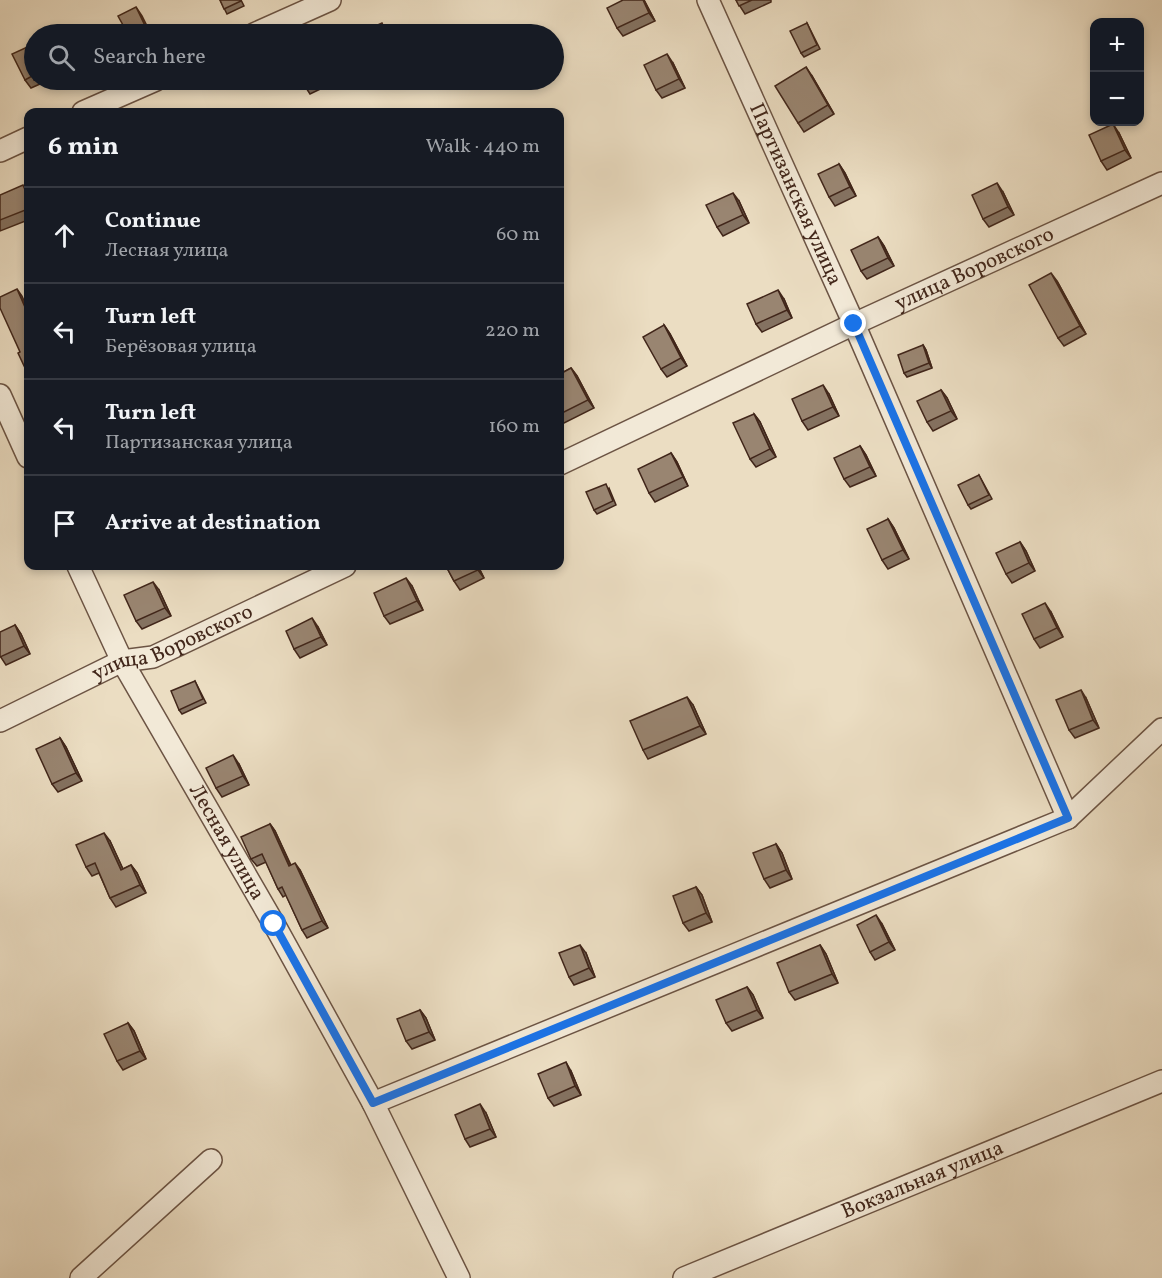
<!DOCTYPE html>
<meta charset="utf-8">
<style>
body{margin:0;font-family:Vollkorn,serif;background:#242831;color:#f1f3f6}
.controls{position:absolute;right:18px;top:18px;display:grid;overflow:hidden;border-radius:12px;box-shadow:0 3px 9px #0003}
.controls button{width:54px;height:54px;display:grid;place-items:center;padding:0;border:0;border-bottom:2px solid #363941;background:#171b24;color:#f1f3f6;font:30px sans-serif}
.stop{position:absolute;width:18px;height:18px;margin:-14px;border:4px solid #1a73e8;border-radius:50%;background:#fff}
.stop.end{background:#1a73e8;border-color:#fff;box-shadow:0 2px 6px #0008}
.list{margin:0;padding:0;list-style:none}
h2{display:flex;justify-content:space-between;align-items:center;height:78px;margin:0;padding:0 24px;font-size:26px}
h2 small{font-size:20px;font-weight:400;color:#9ea1a6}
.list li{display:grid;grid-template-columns:39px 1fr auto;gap:18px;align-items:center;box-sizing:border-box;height:96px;padding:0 24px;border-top:2px solid #363941}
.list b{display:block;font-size:22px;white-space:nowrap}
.list p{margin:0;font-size:20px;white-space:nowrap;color:#9ea1a6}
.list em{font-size:20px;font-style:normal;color:#9ea1a6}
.icon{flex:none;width:33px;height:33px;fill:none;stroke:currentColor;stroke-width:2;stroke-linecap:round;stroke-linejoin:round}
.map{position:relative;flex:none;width:1162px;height:1278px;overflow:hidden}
.search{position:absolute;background:#171b24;box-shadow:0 3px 9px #0003;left:24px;top:24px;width:540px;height:66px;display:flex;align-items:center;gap:15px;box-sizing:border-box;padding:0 21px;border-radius:33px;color:#9ea1a6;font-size:22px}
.panel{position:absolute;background:#171b24;box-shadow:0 3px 9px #0003;left:24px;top:108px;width:540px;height:462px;border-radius:12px}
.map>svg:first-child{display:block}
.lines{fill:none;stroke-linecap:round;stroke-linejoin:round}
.minor-casing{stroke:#6c5444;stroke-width:24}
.minor{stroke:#f2e9d7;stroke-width:21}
.wall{fill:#847261;stroke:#41261a;stroke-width:1.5}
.shaded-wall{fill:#6b5d4f;stroke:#41261a;stroke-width:1.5}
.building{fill:#998571;stroke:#41261a;stroke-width:1.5}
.route{stroke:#1a73e8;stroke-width:8}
.labels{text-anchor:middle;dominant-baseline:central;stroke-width:4.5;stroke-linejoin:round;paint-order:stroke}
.street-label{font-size:21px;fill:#41261a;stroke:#f2e9d7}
</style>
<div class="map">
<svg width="1162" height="1278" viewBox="0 0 1162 1278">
<rect width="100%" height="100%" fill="#ebddc2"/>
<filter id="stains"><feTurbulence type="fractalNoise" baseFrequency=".00333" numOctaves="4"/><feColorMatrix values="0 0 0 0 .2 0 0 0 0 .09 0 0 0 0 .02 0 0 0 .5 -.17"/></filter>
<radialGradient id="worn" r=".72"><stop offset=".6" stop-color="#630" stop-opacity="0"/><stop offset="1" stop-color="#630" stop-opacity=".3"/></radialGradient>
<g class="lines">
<g class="minor-casing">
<g id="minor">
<path id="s1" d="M708,0L854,324L1068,818"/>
<path d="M254,34L330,0"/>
<path d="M83,112L156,80"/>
<path d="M0,151L28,138"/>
<path d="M0,395L28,457"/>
<path id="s2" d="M560,464L854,324L1162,183"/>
<path id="s3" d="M78,566L122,661L274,924L373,1103L459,1278"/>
<path id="s4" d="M0,721L122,661L153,657L345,566"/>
<path d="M373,1103L1068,818L1162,729"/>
<path d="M81,1278L211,1160"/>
<path id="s5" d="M684,1278L1162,1081"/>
</g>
</g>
<use href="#minor" class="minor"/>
</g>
<g class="wall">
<path d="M220,0H241L244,6L227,14Z"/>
<path d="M644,0L655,21L623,36L617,28Z"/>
<path d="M736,0H771V2L745,14Z"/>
<path d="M807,23L820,49L804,57L801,53Z"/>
<path d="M34,44V80H49L31,88L25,80Z"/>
<path d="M673,63L685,88L662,98L656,90Z"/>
<path d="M812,76L834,114L804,132L798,123Z"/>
<path d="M301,80H339L310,94Z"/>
<path d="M1119,133L1131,158L1107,170L1101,161Z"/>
<path d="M839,164L845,173L856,196L835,206L829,197Z"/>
<path d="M28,192V220L0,231V201Z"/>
<path d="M1003,192L1014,215L989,227L983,219Z"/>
<path d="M739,201L749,223L723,236L717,227Z"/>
<path d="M878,237L884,246L894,266L867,279L861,271Z"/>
<path d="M1057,281L1086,334L1064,346L1058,338Z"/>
<path d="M784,299L792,318L762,332L756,324Z"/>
<path d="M664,325L670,334L687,366L667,377L661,369Z"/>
<path d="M923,345L926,350L932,368L907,377L904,373Z"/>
<path d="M571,368L577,376L594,408L560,425V374Z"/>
<path d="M941,390L947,398L957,419L933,431L927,422Z"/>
<path d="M829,394L839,416L808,430L802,421Z"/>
<path d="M754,414L760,422L776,457L756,467L750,459Z"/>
<path d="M860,446L866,455L876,476L850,487L844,479Z"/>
<path d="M671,453L677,462L688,486L655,502L649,493Z"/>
<path d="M979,475L992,499L971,509L968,505Z"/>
<path d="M609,488L616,505L597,514L594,510Z"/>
<path d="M888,519L894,528L909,559L888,569L882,560Z"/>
<path d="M1020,542L1026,551L1035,571L1012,583L1006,574Z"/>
<path d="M446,566H478L484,578L460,590L454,581Z"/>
<path d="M412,586L423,610L390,624L384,616Z"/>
<path d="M159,590L171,616L142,629L136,621Z"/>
<path d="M1051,612L1063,637L1040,648L1034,639Z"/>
<path d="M15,625L21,634L30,654L6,665L0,656Z"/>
<path d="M318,627L327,645L300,658L294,649Z"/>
<path d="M195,681L206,703L182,714L179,710Z"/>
<path d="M1086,698L1099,728L1075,738L1069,730Z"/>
<path d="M693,705L706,734L648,759L643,750Z"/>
<path d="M60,738L66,747L82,781L58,792L52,784Z"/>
<path d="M239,764L249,785L222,797L216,788Z"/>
<path d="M270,824L275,831L291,865L300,870L328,928L307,938L302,930L286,895L283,897L278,889L266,862L257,866L251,859Z"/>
<path d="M110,841L123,869L131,865L137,873L146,893L116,907L110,898L99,873L92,876L86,867Z"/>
<path d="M776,844L782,853L792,879L770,888L764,879Z"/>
<path d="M696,887L702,895L712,922L689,931L683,923Z"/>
<path d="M882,924L895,950L875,960L870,952Z"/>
<path d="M820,945L826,954L838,983L795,1000L789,992Z"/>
<path d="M586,953L595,977L574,985L569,977Z"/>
<path d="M747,987L753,995L763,1018L732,1031L726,1023Z"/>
<path d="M420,1010L426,1018L435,1040L412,1049L406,1041Z"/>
<path d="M128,1023L134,1031L146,1059L123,1070L117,1061Z"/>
<path d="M571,1071L581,1095L554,1106L548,1098Z"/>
<path d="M486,1113L496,1137L470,1147L465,1139Z"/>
</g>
<g class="shaded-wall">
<path d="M643,0H644L655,21L649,13Z"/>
<path d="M136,7L142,16L151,34H149Z"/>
<path d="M667,54L673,63L685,88L679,79Z"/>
<path d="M806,67L812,76L834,114L828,105Z"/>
<path d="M1113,124L1119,133L1131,158L1125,150Z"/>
<path d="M839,164L845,173L856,196L850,187Z"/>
<path d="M997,183L1003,192L1014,215L1008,207Z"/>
<path d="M733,193L739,201L749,223L743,215Z"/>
<path d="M878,237L884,246L894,266L888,258Z"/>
<path d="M1051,273L1057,281L1086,334L1080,326Z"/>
<path d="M17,289L22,296L28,310V314Z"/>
<path d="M778,290L784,299L792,318L787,310Z"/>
<path d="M664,325L670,334L687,366L681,358Z"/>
<path d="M923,345L926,350L932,368L929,363Z"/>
<path d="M571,368L577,376L594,408L588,400Z"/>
<path d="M823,385L829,394L839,416L833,407Z"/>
<path d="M941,390L947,398L957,419L951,411Z"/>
<path d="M754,414L760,422L776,457L770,449Z"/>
<path d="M860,446L866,455L876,476L870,467Z"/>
<path d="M671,453L677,462L688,486L683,477Z"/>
<path d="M888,519L894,528L909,559L903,550Z"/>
<path d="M1020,542L1026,551L1035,571L1029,563Z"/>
<path d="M476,566H478L484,578L478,570Z"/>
<path d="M406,578L412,586L423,610L417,601Z"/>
<path d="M153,582L159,590L171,616L165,608Z"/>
<path d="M1045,603L1051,612L1063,637L1057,628Z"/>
<path d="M312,618L318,627L327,645L321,637Z"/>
<path d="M15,625L21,634L30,654L24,646Z"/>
<path d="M1081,690L1086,698L1099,728L1093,720Z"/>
<path d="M687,697L693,705L706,734L700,726Z"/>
<path d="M60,738L66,747L82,781L76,773Z"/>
<path d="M233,755L239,764L249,785L243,776Z"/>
<path d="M270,824L275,831L294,873L289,866Z"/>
<path d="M104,833L110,841L127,878L121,870Z"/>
<path d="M776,844L782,853L792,879L786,870Z"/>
<path d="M295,863L300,870L328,928L322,921Z"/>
<path d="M131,865L137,873L146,893L140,885Z"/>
<path d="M696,887L702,895L712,922L706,913Z"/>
<path d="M876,915L882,924L895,950L889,942Z"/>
<path d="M580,945L586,953L595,977L589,968Z"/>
<path d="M820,945L826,954L838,983L832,974Z"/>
<path d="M747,987L753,995L763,1018L757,1010Z"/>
<path d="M420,1010L426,1018L435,1040L429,1032Z"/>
<path d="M128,1023L134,1031L146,1059L140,1051Z"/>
<path d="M566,1062L571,1071L581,1095L575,1086Z"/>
<path d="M480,1104L486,1113L496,1137L490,1129Z"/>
</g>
<g class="building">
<path d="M220,0H241V1L224,9Z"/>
<path d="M623,0H643L649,13L617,28L607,8Z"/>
<path d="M736,0H752L739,6Z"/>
<path d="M136,7L149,34H128L118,16Z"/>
<path d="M382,23L387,34H358Z"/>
<path d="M807,23L817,45L801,53L790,31Z"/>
<path d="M34,44V75L25,80L12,54Z"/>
<path d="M667,54L679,79L656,90L644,65Z"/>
<path d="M806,67L828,105L798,123L775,86Z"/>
<path d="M301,80H316L304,86Z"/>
<path d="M1113,124L1125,150L1101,161L1089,135Z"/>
<path d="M839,164L850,187L829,197L818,174Z"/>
<path d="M997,183L1008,207L983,219L972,195Z"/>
<path d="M23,185L28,197V209L0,220V195Z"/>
<path d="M733,193L743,215L717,227L706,205Z"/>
<path d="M878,237L888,258L861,271L851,250Z"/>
<path d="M1051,273L1080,326L1058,338L1029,285Z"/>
<path d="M17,289L28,314V369L26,370L18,353L20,352L0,308V297Z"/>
<path d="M778,290L787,310L756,324L747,304Z"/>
<path d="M664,325L681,358L661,369L643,337Z"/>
<path d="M923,345L929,363L904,373L898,355Z"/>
<path d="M571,368L588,400L560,414V374Z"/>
<path d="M823,385L833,407L802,421L792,399Z"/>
<path d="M941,390L951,411L927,422L917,401Z"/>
<path d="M754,414L770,449L750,459L733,423Z"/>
<path d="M860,446L870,467L844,479L834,458Z"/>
<path d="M671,453L683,477L649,493L638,469Z"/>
<path d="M979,475L989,495L968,505L958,485Z"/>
<path d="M606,484L613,501L594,510L586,492Z"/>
<path d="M888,519L903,550L882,560L867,529Z"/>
<path d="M1020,542L1029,563L1006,574L996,553Z"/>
<path d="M446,566H476L478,570L454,581Z"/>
<path d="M406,578L417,601L384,616L374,593Z"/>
<path d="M153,582L165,608L136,621L124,595Z"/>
<path d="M1045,603L1057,628L1034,639L1022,614Z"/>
<path d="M312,618L321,637L294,649L286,631Z"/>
<path d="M15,625L24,646L0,657V632Z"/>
<path d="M195,681L203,699L179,710L171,691Z"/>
<path d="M1081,690L1093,720L1069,730L1056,700Z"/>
<path d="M687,697L700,726L643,750L630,721Z"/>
<path d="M60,738L76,773L52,784L36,749Z"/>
<path d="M233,755L243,776L216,788L206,768Z"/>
<path d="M270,824L289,866L295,863L322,921L302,930L282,887L278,889L262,854L251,859L241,837Z"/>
<path d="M104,833L121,870L131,865L140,885L110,898L95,863L86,867L76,845Z"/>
<path d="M776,844L786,870L764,879L753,853Z"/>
<path d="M696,887L706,913L683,923L673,896Z"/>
<path d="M876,915L889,942L870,952L857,925Z"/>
<path d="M580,945L589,968L569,977L559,953Z"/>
<path d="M820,945L832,974L789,992L777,963Z"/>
<path d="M747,987L757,1010L726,1023L716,1000Z"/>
<path d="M420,1010L429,1032L406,1041L397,1019Z"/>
<path d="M128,1023L140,1051L117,1061L104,1034Z"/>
<path d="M566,1062L575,1086L548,1098L538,1074Z"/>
<path d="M480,1104L490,1129L465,1139L455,1115Z"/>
</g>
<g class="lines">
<path class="route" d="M274,924L373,1103L1068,818L854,324"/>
</g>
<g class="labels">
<g class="street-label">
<text stroke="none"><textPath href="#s1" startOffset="213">Партизанская улица</textPath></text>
<text stroke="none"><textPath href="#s2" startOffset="458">улица Воровского</textPath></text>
<text stroke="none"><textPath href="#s4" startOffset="190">улица Воровского</textPath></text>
<text stroke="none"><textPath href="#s3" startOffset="314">Лесная улица</textPath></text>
<text stroke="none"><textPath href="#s5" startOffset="258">Вокзальная улица</textPath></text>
</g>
</g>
<rect width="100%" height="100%" filter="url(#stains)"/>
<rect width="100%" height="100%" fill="url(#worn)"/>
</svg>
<div class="controls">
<button>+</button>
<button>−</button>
</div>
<div class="stop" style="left:274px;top:924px"></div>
<div class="stop end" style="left:854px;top:324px"></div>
<div class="search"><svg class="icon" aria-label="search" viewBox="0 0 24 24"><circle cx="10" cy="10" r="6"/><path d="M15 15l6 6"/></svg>Search here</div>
<section class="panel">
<h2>6 min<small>Walk · 440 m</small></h2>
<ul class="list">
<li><svg class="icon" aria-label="ahead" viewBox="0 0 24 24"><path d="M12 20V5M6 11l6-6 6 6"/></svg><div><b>Continue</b><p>Лесная улица</p></div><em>60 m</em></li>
<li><svg class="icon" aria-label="left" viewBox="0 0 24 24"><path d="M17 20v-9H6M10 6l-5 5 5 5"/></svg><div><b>Turn left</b><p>Берёзовая улица</p></div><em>220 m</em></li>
<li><svg class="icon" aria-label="left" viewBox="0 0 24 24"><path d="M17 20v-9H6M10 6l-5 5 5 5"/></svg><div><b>Turn left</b><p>Партизанская улица</p></div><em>160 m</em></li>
<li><svg class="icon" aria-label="arrive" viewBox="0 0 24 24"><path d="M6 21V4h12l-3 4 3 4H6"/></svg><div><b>Arrive at destination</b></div></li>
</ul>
</section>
</div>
